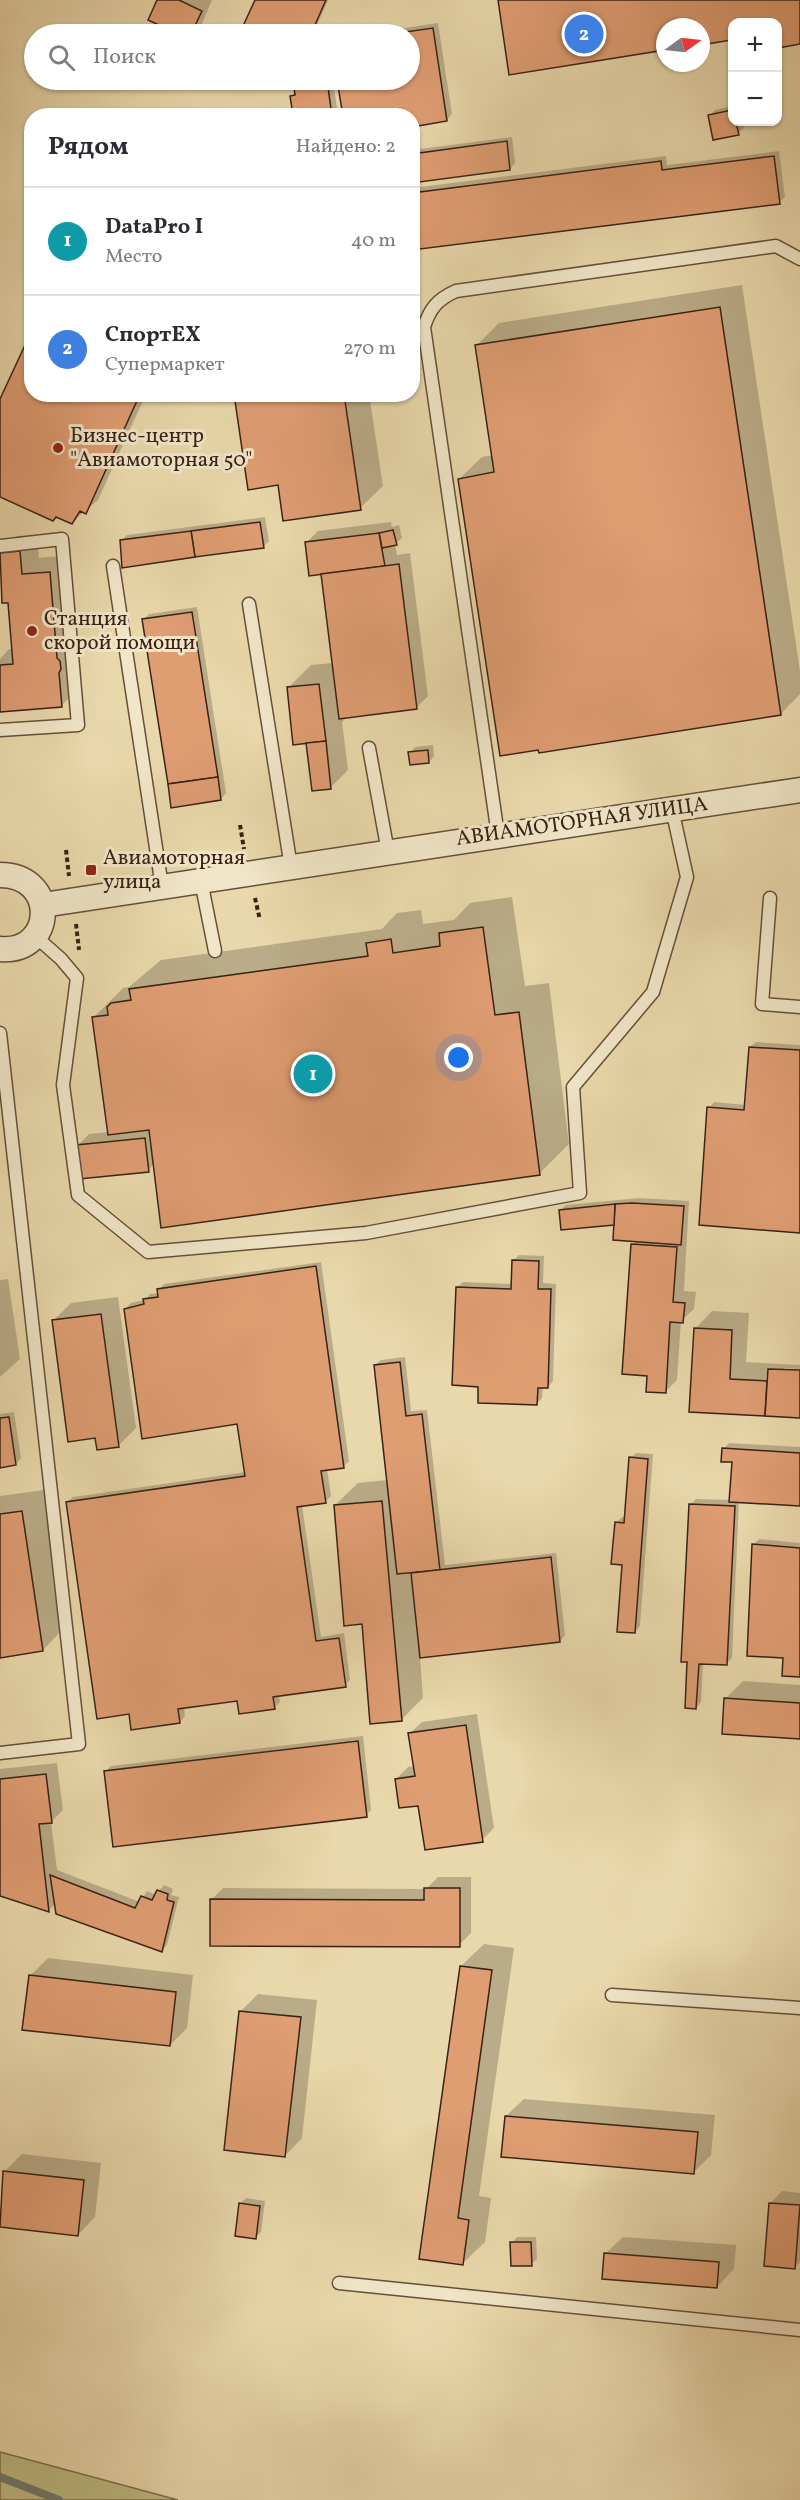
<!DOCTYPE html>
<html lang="ru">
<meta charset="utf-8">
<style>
body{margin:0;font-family:Vollkorn,serif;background:#f7f7f7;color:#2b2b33}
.controls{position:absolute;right:18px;top:18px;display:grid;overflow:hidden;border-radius:12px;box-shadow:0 2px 4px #0004}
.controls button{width:54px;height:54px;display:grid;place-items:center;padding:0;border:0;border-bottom:2px solid #e1e1e2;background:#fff;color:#2b2b33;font:30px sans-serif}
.compass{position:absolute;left:656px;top:18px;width:54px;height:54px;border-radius:50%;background:#fff;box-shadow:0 2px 4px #0004;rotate:75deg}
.you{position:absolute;left:459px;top:1058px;width:21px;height:21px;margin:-15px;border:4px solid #fff;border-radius:50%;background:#1a73e8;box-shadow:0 0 0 9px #1a73e833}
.badge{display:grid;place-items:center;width:39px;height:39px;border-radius:50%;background:#8f2418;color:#fff;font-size:20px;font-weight:700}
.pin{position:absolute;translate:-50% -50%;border:3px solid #fff;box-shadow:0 2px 6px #0006}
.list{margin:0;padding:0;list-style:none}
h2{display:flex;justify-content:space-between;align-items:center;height:78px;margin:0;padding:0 24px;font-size:26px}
h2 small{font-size:20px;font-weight:400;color:#7c7c81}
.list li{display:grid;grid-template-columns:39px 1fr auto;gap:18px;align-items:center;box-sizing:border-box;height:108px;padding:0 24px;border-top:2px solid #e1e1e2}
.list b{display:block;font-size:22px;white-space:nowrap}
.list p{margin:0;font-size:20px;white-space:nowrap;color:#7c7c81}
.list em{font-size:20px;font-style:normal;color:#7c7c81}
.icon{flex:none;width:33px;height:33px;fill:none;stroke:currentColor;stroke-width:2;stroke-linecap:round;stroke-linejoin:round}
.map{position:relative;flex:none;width:800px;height:2500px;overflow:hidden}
.search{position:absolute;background:#fff;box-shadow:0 2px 4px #0004;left:24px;top:24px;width:396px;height:66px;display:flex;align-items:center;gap:15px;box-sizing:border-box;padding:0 21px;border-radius:33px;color:#7c7c81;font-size:22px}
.panel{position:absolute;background:#fff;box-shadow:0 2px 4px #0004;left:24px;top:108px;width:396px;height:294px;border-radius:24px}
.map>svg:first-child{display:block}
.green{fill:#bfbc83;stroke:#7c6e4c;stroke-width:1.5}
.shadow{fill:#0003}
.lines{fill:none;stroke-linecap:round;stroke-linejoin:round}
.stream{stroke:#717c70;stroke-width:8}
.building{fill:#df9d72;stroke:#392115;stroke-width:1.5}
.service-casing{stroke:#654f3a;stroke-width:15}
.minor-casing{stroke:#654f3a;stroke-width:27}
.path{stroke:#392115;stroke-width:4;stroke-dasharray:4.5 3;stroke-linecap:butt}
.service{stroke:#f1e6c8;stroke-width:12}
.minor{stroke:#f1e6c8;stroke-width:24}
.poi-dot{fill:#8f2418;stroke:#f1e6c8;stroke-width:2}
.labels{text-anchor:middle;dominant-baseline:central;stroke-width:6;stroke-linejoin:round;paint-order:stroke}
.poi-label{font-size:21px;fill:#392115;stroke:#f1e6c8;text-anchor:start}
.street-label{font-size:21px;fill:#392115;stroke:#f1e6c8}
</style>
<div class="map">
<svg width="800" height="2500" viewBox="0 0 800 2500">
<rect width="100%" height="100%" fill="#e9d8ab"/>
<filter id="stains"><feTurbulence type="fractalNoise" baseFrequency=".00333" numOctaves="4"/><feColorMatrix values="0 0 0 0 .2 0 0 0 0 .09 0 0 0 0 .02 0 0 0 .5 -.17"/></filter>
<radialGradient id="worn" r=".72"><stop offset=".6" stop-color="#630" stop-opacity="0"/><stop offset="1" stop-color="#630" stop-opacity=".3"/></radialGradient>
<path class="green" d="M0,2452L178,2500H0Z"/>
<g class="shadow">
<path d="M159,0H212L201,26L192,34H183L150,19Z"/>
<path d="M256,0H328L313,34H265L245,26Z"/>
<path d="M500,0H800V43L778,47V22H732V41V38L701,43V27H665V49L510,73Z"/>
<path d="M438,23L452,114L447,120L412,116H344L339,80H410V34H365Z"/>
<path d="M294,80H333L338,116H299L292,96L296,92Z"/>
<path d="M732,106V122H742L744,128L738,133L710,115L715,110Z"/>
<path d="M170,108L187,116H162Z"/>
<path d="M196,110L207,116H190Z"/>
<path d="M512,137L515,163L510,169L412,182V150Z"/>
<path d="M779,151L785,197L779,202L412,248V188L666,156L667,165Z"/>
<path d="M742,285L800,671V694L781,714L459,479L482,457L493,455L476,346L499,323Z"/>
<path d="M32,394H146L98,500L72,522L0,496V403Z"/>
<path d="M235,394H369L383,486L360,508L279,484Z"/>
<path d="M265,517L269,541L263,547L122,541L127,535Z"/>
<path d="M391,522L392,527L399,525L402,538L395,544L397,555L410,553L428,696L416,708L348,716L342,722L348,770L330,788L308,741L288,688L311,665L333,663L322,573L306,543L318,531Z"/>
<path d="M37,535L39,558L67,555L74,641L77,644L78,651L76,654L79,688L61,706L0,711V659L9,649H13L9,601L3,602L0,553L17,536Z"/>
<path d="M197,607L226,793L221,799L143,620L149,614Z"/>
<path d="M433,745L434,756L429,762L410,753L415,747Z"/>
<path d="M512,897L525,986L549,983L569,1144L539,1174L154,1164L148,1170L77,1146L89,1134L109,1132L93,1018L123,988L129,987L161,960L382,929L397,913L421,910L423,924L454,920L470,903Z"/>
<path d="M756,1042L800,1045V1231L709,1108L714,1102L746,1105L750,1047Z"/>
<path d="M639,1198L689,1201L684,1291L696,1292L694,1309L681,1321L677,1380L665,1392L648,1375L632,1245L637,1240L615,1224L561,1210L566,1205Z"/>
<path d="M519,1255L544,1256L543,1283L556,1284L553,1381L548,1387H543L542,1398L537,1404L480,1385L457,1287L463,1282L513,1284V1261Z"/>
<path d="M321,1262L349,1461L344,1466L327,1469L331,1496L325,1502L302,1505L321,1637L344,1633L350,1680L345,1685L279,1695L280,1702L274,1708L238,1699L184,1707L185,1716L180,1722L131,1713L67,1502L73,1497L246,1472L238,1422L125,1309L131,1303L145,1300L150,1294L159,1293V1290L164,1284Z"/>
<path d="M8,1279L20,1359L0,1377V1280Z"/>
<path d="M118,1297L136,1428L118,1446L53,1321L71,1303Z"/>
<path d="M712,1311L749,1313L746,1362L800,1365V1369L784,1368V1371L800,1372V1417L690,1410L695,1329Z"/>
<path d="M405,1357L411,1411L427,1410L445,1565L556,1553L565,1635L560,1641L420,1656L423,1698L401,1720L363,1623L335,1505L358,1483L388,1480L375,1365L381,1360Z"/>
<path d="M14,1412L21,1458L16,1464L0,1466V1414Z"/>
<path d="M729,1443L800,1447V1505L739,1501L732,1658L726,1664L703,1663L701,1702L696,1708L691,1504L696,1499L731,1500L733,1461L723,1449Z"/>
<path d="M636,1453L653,1454L640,1626L635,1632L616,1523L622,1517H626L631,1458Z"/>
<path d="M44,1490L65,1627L43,1650L0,1656V1496Z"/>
<path d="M759,1539L800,1543V1675L784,1656L753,1545Z"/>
<path d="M743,1681L800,1685V1738L726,1698Z"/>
<path d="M477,1714L494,1828L482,1840L396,1779L408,1767L415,1766L410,1733L422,1722Z"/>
<path d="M363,1736L371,1810L366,1815L105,1772L111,1766Z"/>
<path d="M57,1763L63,1810L51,1822L57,1870L140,1902L147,1891L156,1895L164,1885L173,1889L171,1895L179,1897L167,1945L162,1950L56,1903L49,1910L0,1895V1769Z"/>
<path d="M438,1877H471V1933L459,1945L211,1900L223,1888L426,1889Z"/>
<path d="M484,1944L514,1948L479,2196L491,2198L485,2242L462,2264L420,2258L461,1966Z"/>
<path d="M48,1958L193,1975L187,2028L170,2045L30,1976Z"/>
<path d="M258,1994L317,2000L302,2138L285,2156L241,2011Z"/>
<path d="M524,2099L715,2115L711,2155L694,2172L506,2116Z"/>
<path d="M22,2154L101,2163L95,2217L78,2235L0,2226L4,2172Z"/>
<path d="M782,2191L800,2193V2262L795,2267L770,2203Z"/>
<path d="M246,2198L265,2201L261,2232L256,2237L240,2204Z"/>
<path d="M517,2237H536L537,2259L531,2264L512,2243Z"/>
<path d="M623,2237L736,2245L734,2269L717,2287L605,2254Z"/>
</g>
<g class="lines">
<path class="stream" d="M0,2477L59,2500"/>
</g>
<g class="building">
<path d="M157,0H179L202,11L191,34H179L148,20Z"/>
<path d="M255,0H326L311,34H261L243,26Z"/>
<path d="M498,0H800V44L778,48V22H732V48L731,40L701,45V27H665V50L509,75Z"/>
<path d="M433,28L447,121L412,127V116H343L337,80H410V34H391Z"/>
<path d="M293,80H327L332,116L293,115L290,96L295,95Z"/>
<path d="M732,110V122H736L739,135L713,140L708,115Z"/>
<path d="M507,141L510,170L412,183V154Z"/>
<path d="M774,156L780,204L412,250V193L661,161L662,170Z"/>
<path d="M720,307L781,715L539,753L538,750L500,756L458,479L494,472L475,345Z"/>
<path d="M32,330V394H140L86,514L80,511L72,524L56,517L53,521L0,497V399Z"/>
<path d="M234,394H344L361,510L283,521L278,485L248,490Z"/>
<path d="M260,522L264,548L195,557L191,531Z"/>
<path d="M393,530L397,545L382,548L379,533Z"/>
<path d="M191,531L195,557L122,568L120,540Z"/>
<path d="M379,533L385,566L309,576L305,542Z"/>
<path d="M20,551L22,574L50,572L57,658L60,661L61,669L59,673L62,707L0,712V665L13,664L8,603H2L0,553Z"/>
<path d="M399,564L417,709L339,719L321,574Z"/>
<path d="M192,612L218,777L168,784L142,619Z"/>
<path d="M319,684L326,741L293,745L287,687Z"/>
<path d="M326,741L331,789L312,791L306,743Z"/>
<path d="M428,750L429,763L410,765L408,752Z"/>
<path d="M218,777L221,800L171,808L168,784Z"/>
<path d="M483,927L495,1015L519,1012L540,1175L161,1228L149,1130L108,1135L92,1017L108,1015L107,1007L111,1003L131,1000L129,989L368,956L366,943L391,939L393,953L440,946L439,933Z"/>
<path d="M749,1047L800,1050V1233L699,1225L707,1107L744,1110Z"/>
<path d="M145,1138L149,1172L79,1179L76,1145Z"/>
<path d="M632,1203L684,1206L681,1245L613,1240L615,1204Z"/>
<path d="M615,1204L614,1225L561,1230L559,1210Z"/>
<path d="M631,1244L677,1247L673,1302L685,1303L683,1323L670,1322L666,1393L646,1392L647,1376L622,1374Z"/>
<path d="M512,1260L539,1261L538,1289H551L548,1388H538L537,1405L478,1403V1387L452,1385L456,1287L511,1289Z"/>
<path d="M316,1266L344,1468L321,1471L326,1503L297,1507L316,1641L339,1638L346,1687L273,1697L275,1709L239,1714L237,1701L178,1709L180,1723L131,1730L129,1714L97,1719L66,1502L245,1476L237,1424L142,1439L124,1309L144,1304L143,1299L158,1297L157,1289Z"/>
<path d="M101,1314L119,1447L97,1450L95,1438L68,1442L52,1320Z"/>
<path d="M694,1328L732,1330L730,1379L767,1381L765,1416L689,1412Z"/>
<path d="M400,1362L406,1416L422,1414L440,1570L397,1574L374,1365Z"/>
<path d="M768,1369L800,1370V1418L765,1416Z"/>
<path d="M9,1417L16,1465L0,1468V1418Z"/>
<path d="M722,1448L800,1453V1506L729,1502L732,1462H721Z"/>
<path d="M629,1457L648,1459L635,1633L617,1632L622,1565L611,1564L615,1522L624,1523Z"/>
<path d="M382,1501L402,1721L370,1724L362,1624L344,1626L334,1505Z"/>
<path d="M689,1504L735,1506L727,1665L699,1664L696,1709L685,1708L687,1662H681Z"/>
<path d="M22,1511L43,1651L0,1658V1514Z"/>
<path d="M752,1544L800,1548V1677L782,1676L783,1658L747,1656Z"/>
<path d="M551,1557L560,1642L420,1658L411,1573Z"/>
<path d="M724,1698L800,1703V1739L722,1734Z"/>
<path d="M466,1725L483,1842L425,1850L418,1806L399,1808L395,1779L415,1776L408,1733Z"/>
<path d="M358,1741L367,1817L113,1847L104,1771Z"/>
<path d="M46,1774L52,1823L39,1824L49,1912L0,1896V1779Z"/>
<path d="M50,1875L135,1908L141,1896L152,1900L157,1890L168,1894L167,1900L174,1902L162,1952L56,1914Z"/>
<path d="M424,1888H460V1947L210,1946V1899L424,1900Z"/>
<path d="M460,1966L492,1970L458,2218L469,2220L463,2265L419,2259Z"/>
<path d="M29,1975L176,1992L170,2046L22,2030Z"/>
<path d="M239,2011L301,2017L285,2157L224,2150Z"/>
<path d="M505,2116L698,2132L694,2174L501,2157Z"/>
<path d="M3,2171L84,2180L78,2236L0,2227Z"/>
<path d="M239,2203L260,2206L256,2239L235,2236Z"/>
<path d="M769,2203L800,2205L795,2269L764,2266Z"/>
<path d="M510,2242H531L532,2266H511Z"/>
<path d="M604,2253L719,2262L717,2288L602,2279Z"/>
</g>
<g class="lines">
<g class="service-casing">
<g id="service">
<path d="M0,546L62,539L78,725L0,730"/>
<path d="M113,566L162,887"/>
<path d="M249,604L291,867"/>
<path d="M369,748L388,852"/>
<path d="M498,835L424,327C430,308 438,299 456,291L776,246L800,259"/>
<path d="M201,881L215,951"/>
<path d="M770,898L762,1004L800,1007"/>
<path d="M35,936L61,959L77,978L63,1085L78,1195L148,1252L366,1233L580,1193L573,1087L653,992L687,877L672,809"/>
<path d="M0,1033L79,1744L0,1753"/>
<path d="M612,1995L800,2008"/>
<path d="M339,2283L800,2330"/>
</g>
</g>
<g class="minor-casing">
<g id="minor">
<path d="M0,875C59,875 55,954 0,949"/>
<path d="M43,905L800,790"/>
</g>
</g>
<g class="path">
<path d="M240,825L244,849"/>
<path d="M66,850L69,876"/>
<path d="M255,898L260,920"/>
<path d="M76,924L79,950"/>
</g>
<use href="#service" class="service"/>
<use href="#minor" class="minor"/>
</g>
<g class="poi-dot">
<circle cx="58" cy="448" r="6"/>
<circle cx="32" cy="631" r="6"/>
<rect x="85" y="864" width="12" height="12" rx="3"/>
</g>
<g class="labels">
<g class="poi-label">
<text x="70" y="436">Бизнес-центр<tspan x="70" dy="24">"Авиамоторная 50"</tspan></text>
<text x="44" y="619">Станция<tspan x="44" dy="24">скорой помощи</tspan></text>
<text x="103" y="858">Авиамоторная<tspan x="103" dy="24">улица</tspan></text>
</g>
<g class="street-label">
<text transform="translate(582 822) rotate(-8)">АВИАМОТОРНАЯ УЛИЦА</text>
</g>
</g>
<rect width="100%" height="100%" filter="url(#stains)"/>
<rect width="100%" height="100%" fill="url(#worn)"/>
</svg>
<div class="controls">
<button>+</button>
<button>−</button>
</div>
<svg class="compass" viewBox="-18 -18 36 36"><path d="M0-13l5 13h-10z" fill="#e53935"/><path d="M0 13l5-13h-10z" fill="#7c7c81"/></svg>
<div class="you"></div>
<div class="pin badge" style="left:313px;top:1074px;background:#0f9aa8">1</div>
<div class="pin badge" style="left:584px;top:34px;background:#3f7fe0">2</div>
<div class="search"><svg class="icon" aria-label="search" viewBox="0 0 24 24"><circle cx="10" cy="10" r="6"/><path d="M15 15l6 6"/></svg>Поиск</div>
<section class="panel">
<h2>Рядом<small>Найдено: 2</small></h2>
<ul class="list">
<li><span class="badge" style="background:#0f9aa8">1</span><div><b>DataPro I</b><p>Место</p></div><em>40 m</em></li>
<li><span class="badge" style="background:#3f7fe0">2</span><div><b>СпортEX</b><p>Супермаркет</p></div><em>270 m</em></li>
</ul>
</section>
</div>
